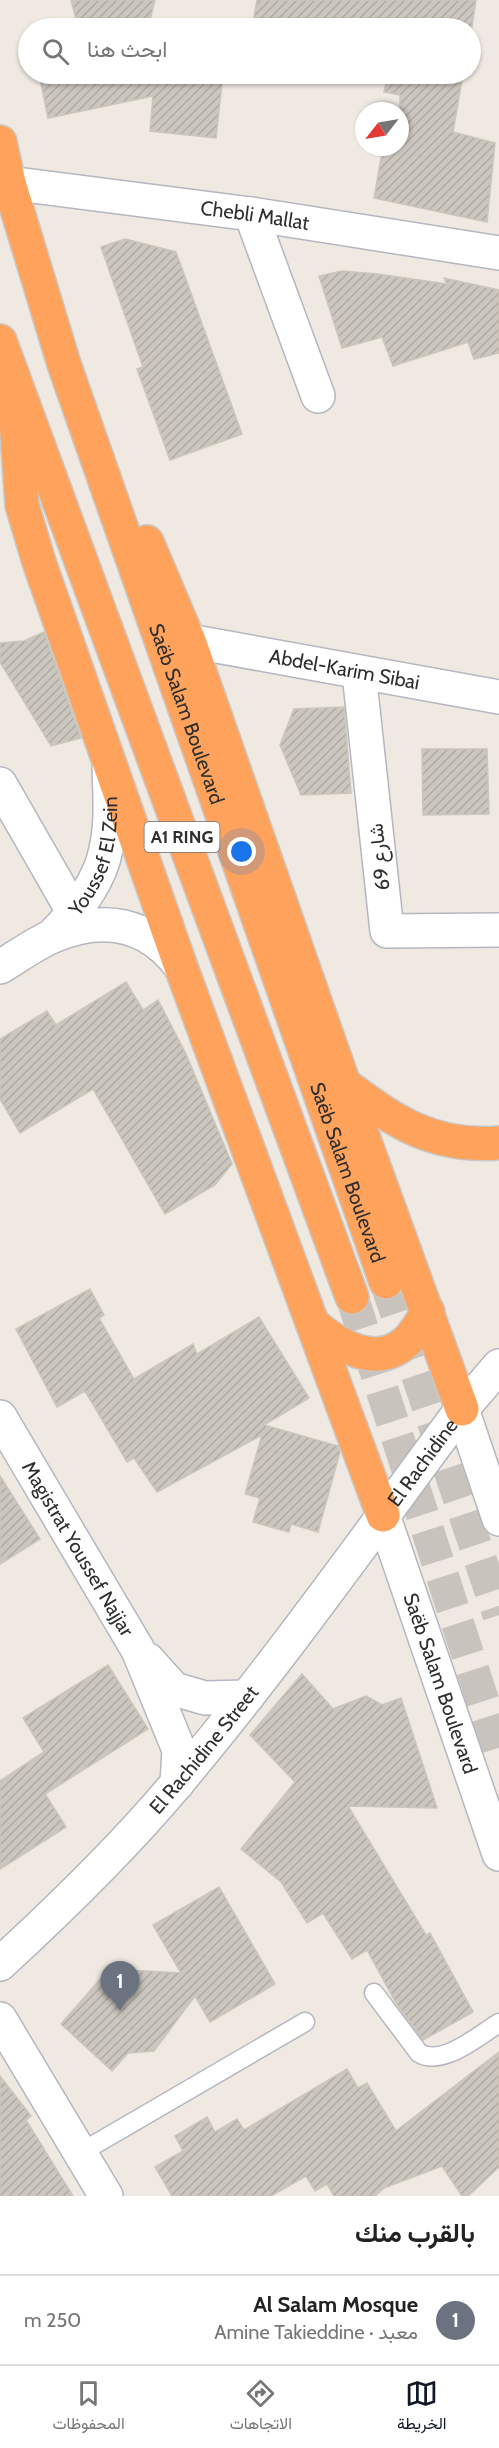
<!DOCTYPE html>
<html lang="ar">
<meta charset="utf-8">
<style>
body{margin:0;font-family:Cabin,Vazirmatn,sans-serif;background:#f2f2f2;color:#222;direction:rtl}
.compass{position:absolute;left:355px;top:102px;width:54px;height:54px;border-radius:50%;background:#fff;box-shadow:0 2px 4px #0004;rotate:239deg}
.you{position:absolute;left:242px;top:852px;width:21px;height:21px;margin:-15px;border:4px solid #fff;border-radius:50%;background:#1a73e8;box-shadow:0 0 0 9px #1a73e833}
.badge{display:grid;place-items:center;width:39px;height:39px;border-radius:50%;background:#111827;color:#fff;font-size:20px;font-weight:700}
.pin{position:absolute;translate:-50% -50px;filter:drop-shadow(0 2px 3px #0008)}
.pin::after{content:'';position:absolute;top:32px;width:21px;height:18px;background:inherit;clip-path:polygon(0 0,100% 0,50% 100%)}
.list{margin:0;padding:0;list-style:none}
h2{display:flex;justify-content:space-between;align-items:center;height:78px;margin:0;padding:0 24px;font-size:26px}
h2 small{font-size:20px;font-weight:400;color:#767676}
.list li{display:grid;grid-template-columns:39px 1fr auto;gap:18px;align-items:center;box-sizing:border-box;height:90px;padding:0 24px;border-top:2px solid #e0e0e0}
.list b{display:block;font-size:22px;white-space:nowrap}
.list p{margin:0;font-size:20px;white-space:nowrap;color:#767676}
.list em{font-size:20px;font-style:normal;color:#767676}
.icon{flex:none;width:33px;height:33px;fill:none;stroke:currentColor;stroke-width:2;stroke-linecap:round;stroke-linejoin:round}
.map{position:relative;flex:none;width:499px;height:2196px;overflow:hidden;direction:ltr}
.search{position:absolute;background:#fff;box-shadow:0 2px 4px #0004;left:18px;right:18px;top:18px;height:66px;display:flex;align-items:center;gap:15px;box-sizing:border-box;padding:0 21px;border-radius:33px;color:#767676;font-size:22px}
.sheet{height:168px;background:#fff}
nav{display:flex;justify-content:space-around;align-items:center;box-sizing:border-box;height:84px;border-top:2px solid #e0e0e0;background:#fff;font-size:16px;color:#767676}
nav a{display:grid;justify-items:center;gap:3px}
nav .on{color:#111827}
.map>svg:first-child{display:block}
.building{fill:url(#building-hatch);stroke:#cbc5ba;stroke-width:1.5}
.lines{fill:none;stroke-linecap:round;stroke-linejoin:round}
.highway-tunnel{stroke:#c8c4bd;stroke-width:33;stroke-dasharray:33 16;stroke-linecap:butt}
.lane-casing{stroke:#b4b7c1;stroke-width:21}
.street-casing{stroke:#b4b7c1;stroke-width:36}
.secondary-casing{stroke:#b4b7c1;stroke-width:36}
.highway-casing{stroke:#c9c9c9;stroke-width:36}
.lane{stroke:#fff;stroke-width:18}
.street{stroke:#fff;stroke-width:33}
.secondary{stroke:#fff;stroke-width:33}
.highway{stroke:#ffa35c;stroke-width:33}
.labels{text-anchor:middle;dominant-baseline:central;stroke-width:4.5;stroke-linejoin:round;paint-order:stroke}
.shield{fill:#fff;stroke:#6d6d6d;stroke-width:1.5}
.shield-label{font-size:18px;font-weight:bold;fill:#2e2e2e}
.street-label{font-size:20px;fill:#2e2e2e;stroke:#fff}
</style>
<div class="map">
<svg width="499" height="2196" viewBox="0 0 499 2196">
<defs>
<pattern id="building-hatch" width="6" height="6" patternUnits="userSpaceOnUse" patternTransform="scale(1.5)"><rect width="6" height="6" fill="#cbc7bf"/><path d="M-1 1l2-2M0 6l6-6M5 7l2-2" fill="none" stroke="#afaba4"/></pattern>
</defs>
<rect width="100%" height="100%" fill="#efe9e1"/>
<g class="building">
<path d="M71,0H155L148,28H51L77,23Z"/>
<path d="M257,0H476L471,33V28H289L253,22Z"/>
<path d="M39,74H223L216,138L150,131L153,96L48,118Z"/>
<path d="M388,74H463L453,132L495,143L487,222L374,198L383,147H400V95L384,92Z"/>
<path d="M125,239L176,252L242,434L170,460L137,369L143,367L101,247Z"/>
<path d="M342,271L377,274L447,284L444,278L499,290V353L474,359L468,342L393,366L382,337L342,348L319,276Z"/>
<path d="M44,632L81,738L51,746L0,662V643L24,641Z"/>
<path d="M344,707L351,793L301,795L280,745L294,709Z"/>
<path d="M422,749H487L489,814L423,815Z"/>
<path d="M126,982L143,1010L158,1000L186,1054L232,1164L215,1185L165,1214L93,1089L20,1133L0,1099V1039L47,1011L56,1025Z"/>
<path d="M90,1289L104,1315L99,1318L134,1379L193,1344L197,1354L259,1317L309,1398L264,1425L338,1446L340,1452L318,1532L291,1524L289,1532L253,1522L260,1498L245,1494L262,1435L157,1492L134,1458L127,1462L85,1391L57,1407L16,1329Z"/>
<path d="M0,1476L40,1539L0,1564Z"/>
<path d="M108,1665L148,1729L45,1794L66,1827L0,1869V1781L44,1752L23,1718Z"/>
<path d="M302,1674L333,1709L366,1696L382,1705L401,1698L437,1808L348,1806L426,1935L430,1933L473,2012L423,2040L396,2003L367,1950L352,1959L323,1913L307,1923L281,1882L241,1849L295,1782L250,1735Z"/>
<path d="M219,1887L275,1984L210,2022L195,1996L154,2051L128,2053L112,2071L61,2024L109,1969L181,1973L153,1925Z"/>
<path d="M499,2052V2167L468,2196H462L442,2166L384,2188L375,2196H334L327,2184L315,2191L306,2176L271,2196H172L155,2167L183,2151L175,2136L207,2117L215,2132L237,2119L244,2130L347,2069L358,2088L367,2083L396,2131Z"/>
<path d="M0,2076L31,2116L26,2120L73,2196H0Z"/>
</g>
<g class="lines">
<g class="highway-tunnel">
<path d="M386,1282L499,1615"/>
<path d="M352,1297L499,1751"/>
</g>
<g class="lane-casing">
<g id="lane">
<path d="M374,1993L419,2053C442,2067 478,2036 499,2023"/>
<path d="M80,2153L305,2022"/>
</g>
</g>
<g class="street-casing">
<g id="street">
<path id="s1" d="M9,183L251,214L499,253"/>
<path d="M251,214L318,396"/>
<path id="s2" d="M189,641L499,697"/>
<path d="M359,673L387,931L499,930"/>
<path d="M0,784L74,913"/>
<path id="s3" d="M52,936C75,913 100,882 106,849C112,823 110,795 109,769"/>
<path d="M0,967C17,957 34,944 53,936C103,915 148,922 181,967"/>
<path id="s4" d="M0,1417L138,1650L179,1750L177,1784"/>
<path d="M148,1660L174,1689L205,1698L247,1697"/>
<path d="M0,2019L106,2196"/>
</g>
</g>
<g class="secondary-casing">
<g id="secondary">
<path d="M462,1409L499,1519"/>
<path id="s5" d="M383,1515L499,1854"/>
<path id="s6" d="M0,1964C62,1907 124,1847 178,1782C278,1663 369,1534 462,1409L499,1366"/>
</g>
</g>
<g class="highway-casing">
<g id="highway">
<path id="s7" d="M0,142L9,183L64,364L386,1282"/>
<path d="M0,341L352,1297"/>
<path d="M13,376L22,505L39,562L181,967L383,1515"/>
<path d="M147,542L189,641L344,1084L462,1409"/>
<path d="M344,1084C395,1122 433,1148 499,1143"/>
<path d="M313,1324C337,1345 376,1369 406,1342C415,1334 421,1322 428,1312"/>
</g>
</g>
<use href="#lane" class="lane"/>
<use href="#street" class="street"/>
<use href="#secondary" class="secondary"/>
<use href="#highway" class="highway"/>
</g>
<g class="labels">
<rect class="shield" x="144.5" y="822" width="75" height="30" rx="4.5"/>
<g class="shield-label">
<text x="182" y="837">A1 RING</text>
</g>
<g class="street-label">
<text stroke="none"><textPath href="#s1" startOffset="248">Chebli Mallat</textPath></text>
<text stroke="none"><textPath href="#s2" startOffset="158">Abdel-Karim Sibai</textPath></text>
<text stroke="none"><textPath href="#s7" startOffset="602">Saëb Salam Boulevard</textPath></text>
<text stroke="none"><textPath href="#s3" startOffset="94">Youssef El Zein</textPath></text>
<text transform="translate(379 857) rotate(-96)">شارع 69</text>
<text stroke="none"><textPath href="#s7" startOffset="1088">Saëb Salam Boulevard</textPath></text>
<text stroke="none"><textPath href="#s6" startOffset="657">El Rachidine</textPath></text>
<text stroke="none"><textPath href="#s4" startOffset="153">Magistrat Youssef Najjar</textPath></text>
<text stroke="none"><textPath href="#s5" startOffset="178">Saëb Salam Boulevard</textPath></text>
<text stroke="none"><textPath href="#s6" startOffset="296">El Rachidine Street</textPath></text>
</g>
</g>
</svg>
<svg class="compass" viewBox="-18 -18 36 36"><path d="M0-13l5 13h-10z" fill="#e53935"/><path d="M0 13l5-13h-10z" fill="#767676"/></svg>
<div class="you"></div>
<div class="pin badge" style="left:120px;top:2011px;background:#6b7280">1</div>
<div class="search"><svg class="icon" aria-label="search" viewBox="0 0 24 24"><circle cx="10" cy="10" r="6"/><path d="M15 15l6 6"/></svg>ابحث هنا</div>
</div>
<section class="sheet">
<h2>بالقرب منك<small></small></h2>
<ul class="list">
<li><span class="badge" style="background:#6b7280">1</span><div><b>Al Salam Mosque</b><p>معبد · Amine Takieddine</p></div><em>250 m</em></li>
</ul>
</section>
<nav>
<a class="on"><svg class="icon" aria-label="map" viewBox="0 0 24 24"><path d="M3 6l6-2 6 2 6-2v14l-6 2-6-2-6 2zM9 4v14M15 6v14"/></svg>الخريطة</a>
<a><svg class="icon" aria-label="directions" viewBox="0 0 24 24"><path d="M12 3l9 9-9 9-9-9zM9 14v-3h6M13 9l2 2-2 2"/></svg>الاتجاهات</a>
<a><svg class="icon" aria-label="saved" viewBox="0 0 24 24"><path d="M7 4h10v16l-5-4-5 4z"/></svg>المحفوظات</a>
</nav>
